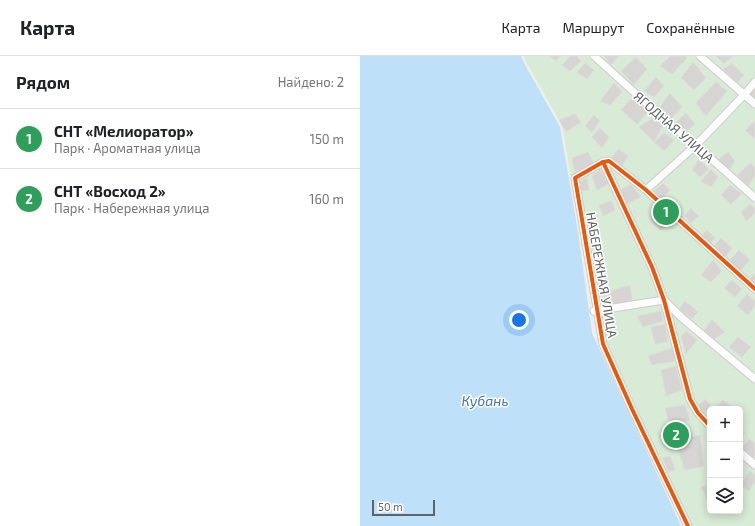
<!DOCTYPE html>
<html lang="ru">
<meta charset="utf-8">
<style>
body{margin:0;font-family:"Exo 2",sans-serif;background:#f2f2f2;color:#202124}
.controls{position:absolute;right:12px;bottom:12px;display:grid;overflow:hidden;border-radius:6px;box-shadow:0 2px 10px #0003}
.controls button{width:36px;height:36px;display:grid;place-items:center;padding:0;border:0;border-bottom:1px solid #e0e0e0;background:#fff;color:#202124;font:20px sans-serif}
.scale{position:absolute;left:12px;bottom:10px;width:63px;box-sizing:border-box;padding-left:4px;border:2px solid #5f6368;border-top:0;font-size:11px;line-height:14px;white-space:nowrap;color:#5f6368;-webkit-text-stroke:3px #fff;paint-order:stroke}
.you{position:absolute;left:159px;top:264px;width:14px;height:14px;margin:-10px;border:3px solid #fff;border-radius:50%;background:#1a73e8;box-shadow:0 0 0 6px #1a73e833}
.badge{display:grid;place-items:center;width:26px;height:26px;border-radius:50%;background:#2563eb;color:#fff;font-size:13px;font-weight:700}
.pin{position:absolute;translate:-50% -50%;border:2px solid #fff;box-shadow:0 1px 4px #0006}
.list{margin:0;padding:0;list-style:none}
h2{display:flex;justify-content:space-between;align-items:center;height:52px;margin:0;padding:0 16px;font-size:17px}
h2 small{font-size:13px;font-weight:400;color:#757577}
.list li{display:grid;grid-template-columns:26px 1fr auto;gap:12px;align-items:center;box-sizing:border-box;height:60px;padding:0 16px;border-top:1px solid #e0e0e0}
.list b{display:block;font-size:15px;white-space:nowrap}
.list p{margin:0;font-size:13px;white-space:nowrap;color:#757577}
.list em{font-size:13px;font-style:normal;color:#757577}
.icon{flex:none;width:22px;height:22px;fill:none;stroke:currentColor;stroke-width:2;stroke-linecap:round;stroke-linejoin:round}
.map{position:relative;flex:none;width:395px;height:470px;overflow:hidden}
header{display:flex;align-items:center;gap:24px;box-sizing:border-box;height:56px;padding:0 20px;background:#fff;border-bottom:1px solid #e0e0e0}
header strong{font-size:19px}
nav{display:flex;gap:22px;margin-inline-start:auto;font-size:14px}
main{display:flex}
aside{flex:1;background:#fff}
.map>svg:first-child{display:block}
.green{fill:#d8ebd6;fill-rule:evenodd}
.water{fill:#bfe0f9}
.building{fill:#d6d5d3;stroke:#deddd9}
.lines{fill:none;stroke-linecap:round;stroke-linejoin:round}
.street-casing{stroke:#cbcccc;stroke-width:9}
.street{stroke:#fdfcfc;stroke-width:7}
.cycleway-casing{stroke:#fff;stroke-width:6}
.cycleway{stroke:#e8590c;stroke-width:4}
.labels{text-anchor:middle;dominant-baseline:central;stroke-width:3;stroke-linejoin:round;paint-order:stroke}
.street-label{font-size:13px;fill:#5f6368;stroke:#fff}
.water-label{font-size:14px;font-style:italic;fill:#4174aa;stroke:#fff}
</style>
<header>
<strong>Карта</strong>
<nav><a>Карта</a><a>Маршрут</a><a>Сохранённые</a></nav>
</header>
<main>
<aside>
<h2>Рядом<small>Найдено: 2</small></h2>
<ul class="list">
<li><span class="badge" style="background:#2e9e5b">1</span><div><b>СНТ «Мелиоратор»</b><p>Парк · Ароматная улица</p></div><em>150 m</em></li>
<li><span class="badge" style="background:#2e9e5b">2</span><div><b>СНТ «Восход 2»</b><p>Парк · Набережная улица</p></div><em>160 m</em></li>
</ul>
</aside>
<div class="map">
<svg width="395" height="470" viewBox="0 0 395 470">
<rect width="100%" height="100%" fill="#efeeea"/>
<path class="green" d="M164,0H395V470H324L293,405L237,281L234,255L202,69L165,4ZM350,353H380V455H350Z"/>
<path class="water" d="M0,0H161L165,9L200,71L218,176L232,277L321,470H0Z"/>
<g class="building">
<path d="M190,0H200L196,5Z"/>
<path d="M210,0H217L221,5L210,15L202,9Z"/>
<path d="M244,0H259L251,9Z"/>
<path d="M310,0H325L327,2L312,18L300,10Z"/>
<path d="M356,0H373L364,8Z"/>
<path d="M276,1L287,13L274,29L261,15Z"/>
<path d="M333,6L346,22L334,34L321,22Z"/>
<path d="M225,7L234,14L227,23L217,16Z"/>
<path d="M372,8L384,19L377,27L363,13Z"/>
<path d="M296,21L304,30L294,41L284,35Z"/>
<path d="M356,26L367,35L346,60L336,47Z"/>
<path d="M254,27L262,36L250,49L240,45Z"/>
<path d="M394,31L395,32V45L388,39Z"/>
<path d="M310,37L322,51L310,64L300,51Z"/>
<path d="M272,42L288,56L277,68L261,54Z"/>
<path d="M326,57L335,68L326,76L316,66Z"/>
<path d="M215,58L221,66L206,76L199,64Z"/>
<path d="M234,59L240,65L232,76L230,75L225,70Z"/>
<path d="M294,61L303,69L294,86L279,71Z"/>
<path d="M395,65V83L385,74Z"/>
<path d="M240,72L249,81L242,92L232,81Z"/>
<path d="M304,77L314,84L304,95L294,86Z"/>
<path d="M259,93L268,100L262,110L251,102Z"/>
<path d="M228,96L234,108L215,116L212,102Z"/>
<path d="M368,96L375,105L369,114L358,104Z"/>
<path d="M339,103L349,113L340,121L332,114Z"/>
<path d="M391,107L395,112V120L388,130L377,119Z"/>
<path d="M351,113L358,121L351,131L341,125Z"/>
<path d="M240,114L249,128L237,134L232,120Z"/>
<path d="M227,122L229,134L222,135L219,126Z"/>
<path d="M303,127L310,134L301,144L293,136Z"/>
<path d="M271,128L281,141L267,148L259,135Z"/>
<path d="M370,129L382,138L371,148L361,139Z"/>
<path d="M251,145L255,154L243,160L239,149Z"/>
<path d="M390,148L395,153V157L387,165L381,156Z"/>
<path d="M331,152L339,160L331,167L324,160Z"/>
<path d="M298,155L310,165L301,175L290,163Z"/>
<path d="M347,174L355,182L350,188L341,180Z"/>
<path d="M361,182L372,192L365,202L353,191Z"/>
<path d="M379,194L390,204L380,215L369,205Z"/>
<path d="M353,204L362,215L351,226L341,219Z"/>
<path d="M395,217V229L389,224Z"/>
<path d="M372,224L382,233L375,241L364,232Z"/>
<path d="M270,229L272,244L253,250L247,236Z"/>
<path d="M387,238L395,245V250L388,259L377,250Z"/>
<path d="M325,245L338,256L332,263L319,253Z"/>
<path d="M301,255L303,265L283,271L277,260Z"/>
<path d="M352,264L365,276L354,283L344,274Z"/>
<path d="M305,268L308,286L295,288L291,271Z"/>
<path d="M326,275L337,284L326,298L321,281Z"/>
<path d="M378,281L391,291L382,301L369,291Z"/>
<path d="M312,292L315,305L292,309L288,300Z"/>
<path d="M316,310L322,334L306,340L301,314Z"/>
<path d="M345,343L351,350L343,358L338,350Z"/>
<path d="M363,344L374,353H354Z"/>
<path d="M325,349L330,364L310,370L305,352Z"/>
<path d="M380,374L385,377L380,381Z"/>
<path d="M340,379L344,410L325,414L314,383Z"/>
<path d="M389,383L395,387V403L382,392Z"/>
<path d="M310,400L315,414L309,416L302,402Z"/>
<path d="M390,415L395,419V426L389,435L380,429Z"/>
<path d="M350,428V443H347L341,431Z"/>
</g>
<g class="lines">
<g class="street-casing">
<g id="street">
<path d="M234,0L307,66L336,89L395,142"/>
<path d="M340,0L395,48"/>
<path d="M243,106L292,211L304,244L330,343L338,357L350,370"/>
<path d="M286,134L336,89L384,39L395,26"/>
<path d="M234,255L304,244L321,261L395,323"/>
<path d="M380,396L395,409"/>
<path d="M328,470L272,353L243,288L215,122L243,106L249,105L286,134L395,233"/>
</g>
</g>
<use href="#street" class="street"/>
<g class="cycleway-casing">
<g id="cycleway">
<path d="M243,106L292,211L304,244L330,343L338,357L350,370"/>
<path d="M328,470L272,353L243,288L215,122L243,106L249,105L286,134L395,233"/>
</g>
</g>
<use href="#cycleway" class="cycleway"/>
</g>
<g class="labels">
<g class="street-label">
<text transform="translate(314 71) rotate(41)">ЯГОДНАЯ УЛИЦА</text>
<text transform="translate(242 219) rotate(80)">НАБЕРЕЖНАЯ УЛИЦА</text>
</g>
<g class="water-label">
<text x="125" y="344">Кубань</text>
</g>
</g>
</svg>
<div class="controls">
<button>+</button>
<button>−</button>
<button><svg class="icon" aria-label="layers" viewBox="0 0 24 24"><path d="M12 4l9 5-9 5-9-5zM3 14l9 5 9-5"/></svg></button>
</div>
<div class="scale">50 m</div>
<div class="you"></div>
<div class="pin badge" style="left:306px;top:156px;background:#2e9e5b">1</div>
<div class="pin badge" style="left:316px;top:379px;background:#2e9e5b">2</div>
</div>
</main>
